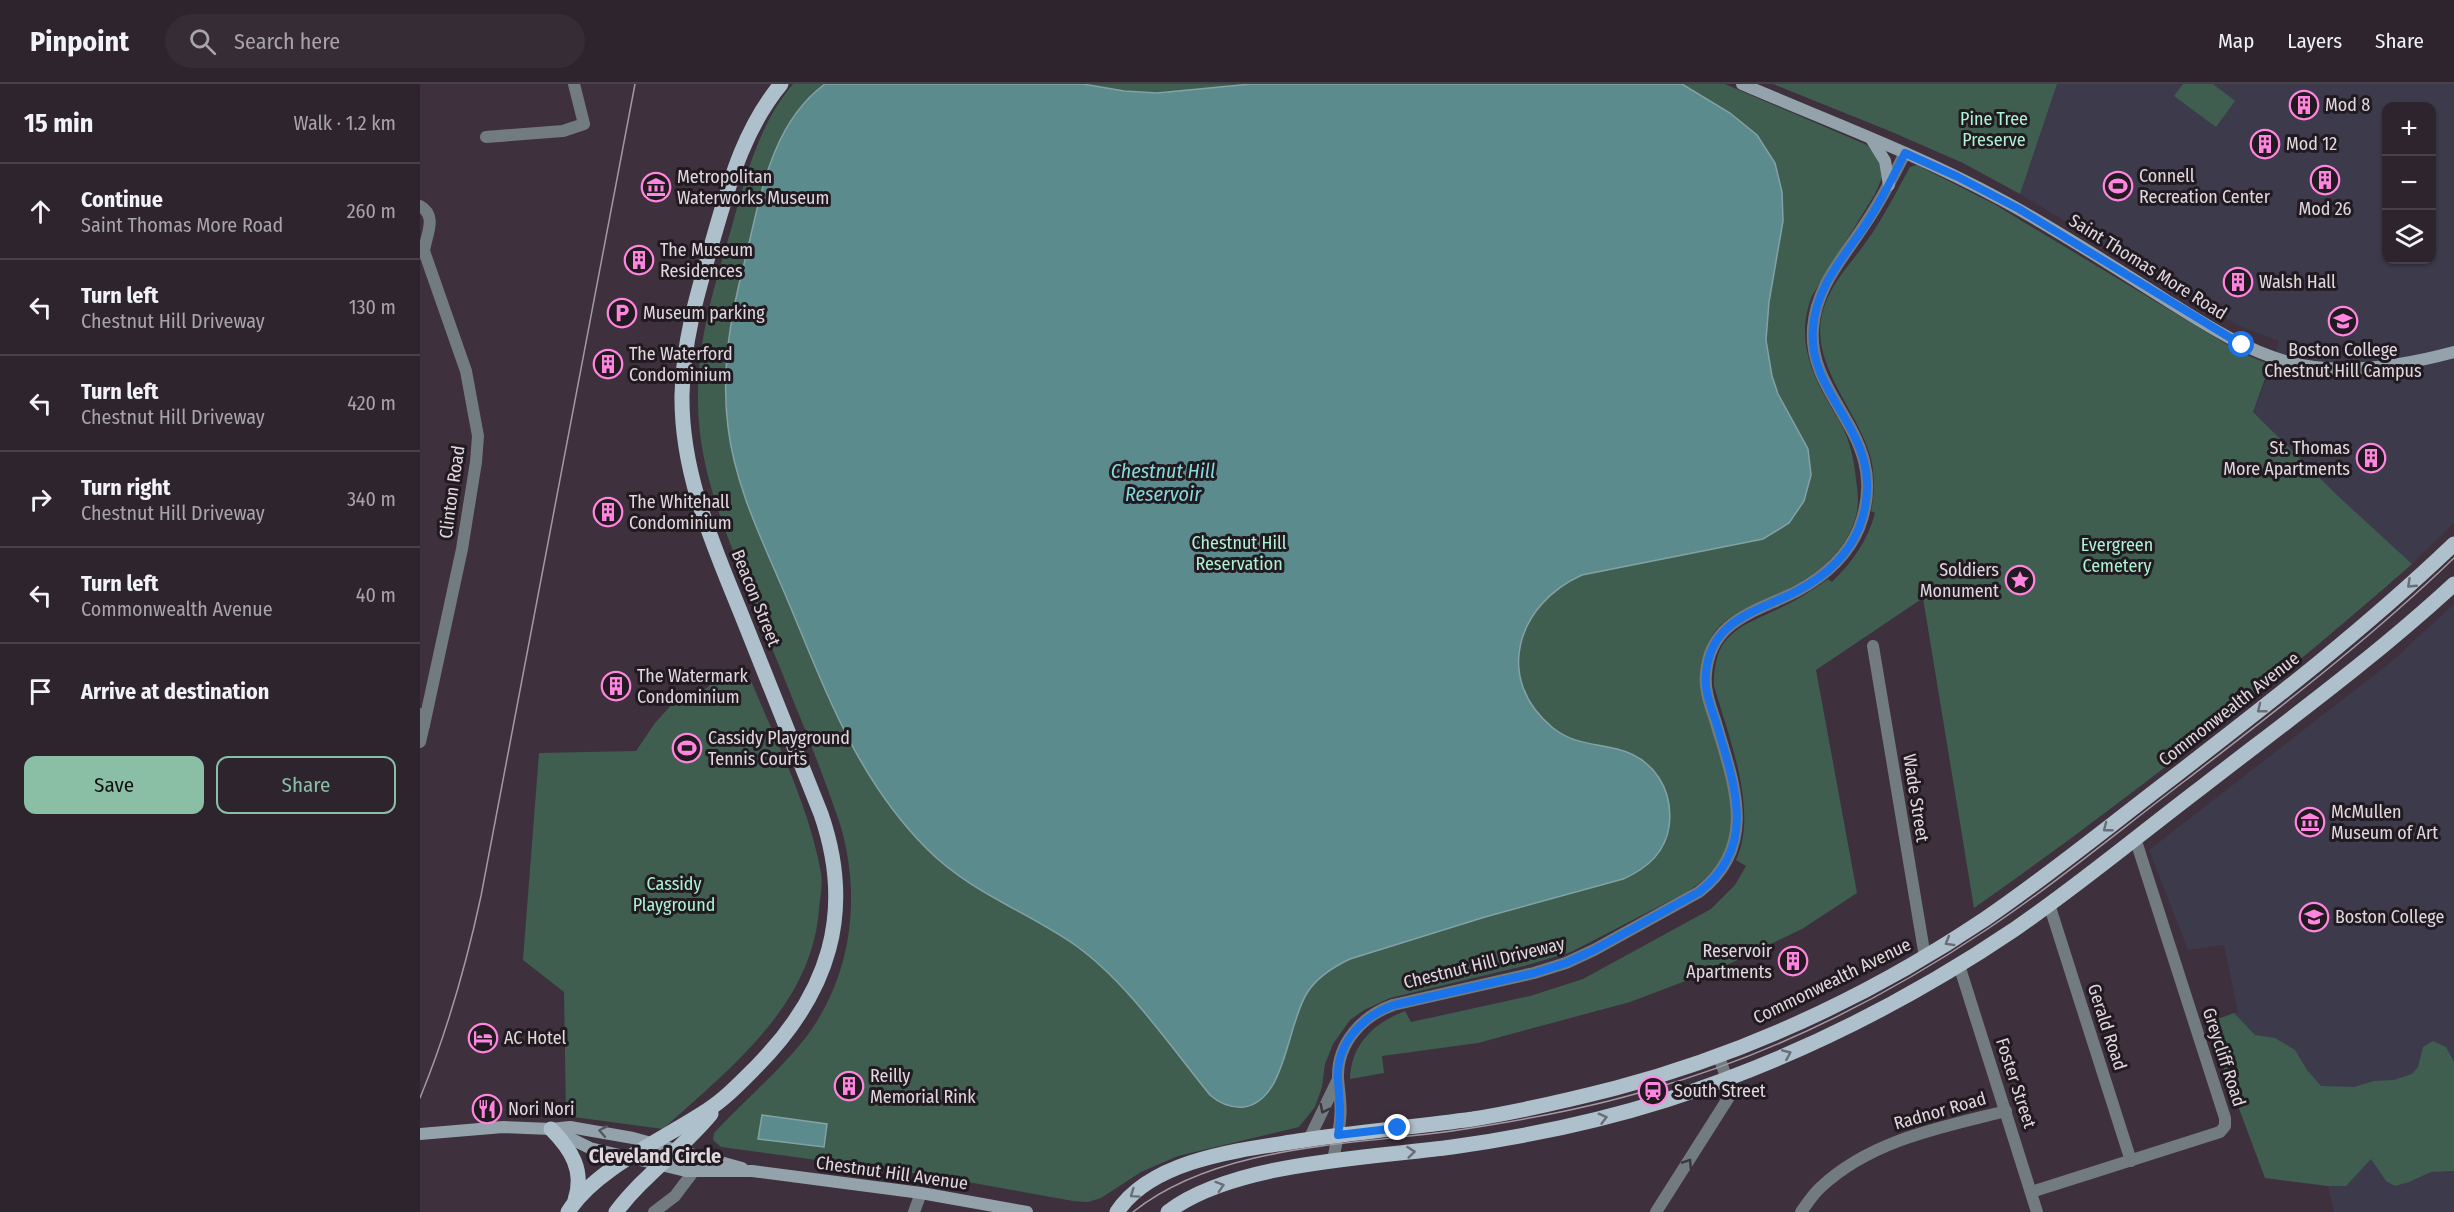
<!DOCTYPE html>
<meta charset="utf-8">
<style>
body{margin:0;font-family:"Fira Sans Condensed",sans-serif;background:#362c36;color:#f1f3f6}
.controls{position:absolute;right:18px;top:18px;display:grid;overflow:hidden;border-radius:12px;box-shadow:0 2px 4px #0004}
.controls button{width:54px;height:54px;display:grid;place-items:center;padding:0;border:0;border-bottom:2px solid #49414a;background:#2e242e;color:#f1f3f6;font:30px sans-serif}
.stop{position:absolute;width:18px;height:18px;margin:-14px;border:4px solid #1a73e8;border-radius:50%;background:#fff}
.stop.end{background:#1a73e8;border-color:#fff;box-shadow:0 2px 6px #0008}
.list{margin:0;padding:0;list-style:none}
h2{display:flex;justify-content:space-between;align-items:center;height:78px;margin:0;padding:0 24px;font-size:26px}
h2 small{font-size:20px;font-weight:400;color:#a7a4aa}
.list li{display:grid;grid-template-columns:39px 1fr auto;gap:18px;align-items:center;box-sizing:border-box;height:96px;padding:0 24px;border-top:2px solid #49414a}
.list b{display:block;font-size:22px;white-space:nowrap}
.list p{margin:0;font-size:20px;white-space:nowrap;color:#a7a4aa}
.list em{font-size:20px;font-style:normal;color:#a7a4aa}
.actions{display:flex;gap:12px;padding:18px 24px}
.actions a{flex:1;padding:14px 0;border:2px solid #8abfa5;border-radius:12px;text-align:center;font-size:21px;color:#8abfa5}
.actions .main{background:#8abfa5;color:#111}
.icon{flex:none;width:33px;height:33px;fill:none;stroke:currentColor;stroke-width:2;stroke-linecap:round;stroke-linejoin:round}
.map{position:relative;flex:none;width:2034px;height:1128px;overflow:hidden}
header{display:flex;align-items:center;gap:36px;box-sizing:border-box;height:84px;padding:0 30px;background:#2e242e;border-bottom:2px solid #49414a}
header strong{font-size:28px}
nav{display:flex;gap:33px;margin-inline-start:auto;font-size:21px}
.search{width:420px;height:54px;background:#362c36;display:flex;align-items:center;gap:15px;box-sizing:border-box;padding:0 21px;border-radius:33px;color:#a7a4aa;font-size:22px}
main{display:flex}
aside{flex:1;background:#2e242e}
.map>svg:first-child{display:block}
.education{fill:#3d3a4b;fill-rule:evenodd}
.green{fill:#3f5e50}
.water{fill:#5b8b8c;stroke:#83a2a5;stroke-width:1.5}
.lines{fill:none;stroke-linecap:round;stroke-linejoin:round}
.minor{stroke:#727b80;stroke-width:12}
.tertiary{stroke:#727b80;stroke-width:12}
.secondary{stroke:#94a2ab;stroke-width:12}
.primary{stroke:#aec0cb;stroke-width:15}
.tram{stroke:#a499a3;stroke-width:1.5}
.oneway{stroke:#686d76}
.oneway2{stroke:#39373d}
.oneway3{stroke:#55575f}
.route{stroke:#1a73e8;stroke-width:8}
.labels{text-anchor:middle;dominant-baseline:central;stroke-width:6;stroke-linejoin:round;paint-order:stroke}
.poi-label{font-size:18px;fill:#e0d7df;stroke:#211a20;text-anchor:start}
.park-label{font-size:18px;fill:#adf2d3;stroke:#211a20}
.street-label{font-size:18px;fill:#e0d7df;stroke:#211a20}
.water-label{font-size:20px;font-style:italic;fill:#85dadb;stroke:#211a20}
.neighbourhood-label{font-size:20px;font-weight:bold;fill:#e0d7df;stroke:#211a20}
</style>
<header>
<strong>Pinpoint</strong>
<div class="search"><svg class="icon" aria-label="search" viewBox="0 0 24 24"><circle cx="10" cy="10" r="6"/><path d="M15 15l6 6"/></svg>Search here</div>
<nav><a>Map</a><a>Layers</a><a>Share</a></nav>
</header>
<main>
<aside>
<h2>15 min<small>Walk · 1.2 km</small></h2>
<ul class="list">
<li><svg class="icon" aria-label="ahead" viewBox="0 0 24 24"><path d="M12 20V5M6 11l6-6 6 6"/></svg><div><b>Continue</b><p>Saint Thomas More Road</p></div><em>260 m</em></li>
<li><svg class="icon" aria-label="left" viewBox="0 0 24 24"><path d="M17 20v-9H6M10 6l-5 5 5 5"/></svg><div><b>Turn left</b><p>Chestnut Hill Driveway</p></div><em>130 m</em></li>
<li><svg class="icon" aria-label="left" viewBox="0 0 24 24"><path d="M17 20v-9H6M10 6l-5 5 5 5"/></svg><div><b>Turn left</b><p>Chestnut Hill Driveway</p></div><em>420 m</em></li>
<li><svg class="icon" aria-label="right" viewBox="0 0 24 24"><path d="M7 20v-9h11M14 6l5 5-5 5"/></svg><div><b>Turn right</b><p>Chestnut Hill Driveway</p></div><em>340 m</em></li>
<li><svg class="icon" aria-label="left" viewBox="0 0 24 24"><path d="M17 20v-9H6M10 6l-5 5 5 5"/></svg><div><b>Turn left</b><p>Commonwealth Avenue</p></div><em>40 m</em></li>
<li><svg class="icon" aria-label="arrive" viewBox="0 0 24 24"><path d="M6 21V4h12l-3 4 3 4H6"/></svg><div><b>Arrive at destination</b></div></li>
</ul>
<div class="actions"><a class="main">Save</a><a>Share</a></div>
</aside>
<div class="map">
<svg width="2034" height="1128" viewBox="0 0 2034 1128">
<rect width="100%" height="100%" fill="#3e303d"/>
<g class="education">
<path d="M1637,0H2034V439L1992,480L1917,411L1833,328L1851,284L1859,257L1822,243L1802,232L1600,110ZM1966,22H2012V176H1966Z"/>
<path d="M2034,520V1128H1914L1908,1102L1845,1094L1787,939L1818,928L1804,861L1768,866L1729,766L1971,578Z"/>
</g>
<g class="green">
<path d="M373,0H1305L1447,61L1459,76L1464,89L1455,110L1392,212C1377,249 1388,283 1407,316C1414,329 1423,341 1428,356C1432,368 1435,383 1436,396C1438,407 1439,421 1436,432C1426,469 1395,492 1362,508C1335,522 1294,531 1286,567C1267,652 1367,748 1265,809L1151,868L1104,882L970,914L944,926L930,936L913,960L905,980L902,1003L895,1023L879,1043L758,1072L721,1088L681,1114L668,1118L653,1117L514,1092L301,1063L293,1056L294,1049C323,1018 356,990 383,957C432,895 442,813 420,740C394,663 361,588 331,512C305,447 277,384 278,312C278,255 294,203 310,149C325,97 337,42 373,0Z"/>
<path d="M1353,0H1637L1600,110L1543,79L1472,48Z"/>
<path d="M1763,0H1793L1815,17L1796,43L1754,12Z"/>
<path d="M1497,81L1574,120L1816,266L1850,281L1833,328L1917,411L1992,480C1852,603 1706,717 1554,824L1503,514L1396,586L1437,809L1382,845L1305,882L1210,918L1058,959L962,972L964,989L930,995C931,960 954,939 985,927L991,938L1110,912L1163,895L1291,825L1315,801L1326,782L1316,776C1339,727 1308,651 1294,602C1294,549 1318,544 1360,524C1377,516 1393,506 1408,495L1412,498C1433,477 1447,458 1455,429L1451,427C1455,408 1455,385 1449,368C1434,321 1386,275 1404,223C1414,195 1430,181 1446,158C1463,135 1476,108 1490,83Z"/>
<path d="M300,593L331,597C357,659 389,722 401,789C403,800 400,814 399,825C392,922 310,984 243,1045L146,1032L144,908L103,876L119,669L216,667L235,639L253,619L278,611Z"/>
<path d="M1814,929L1835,951L1855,954L1875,966L1887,986L1901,1002L1934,1003L1954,997L1974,996L1992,990L1998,983L2003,963L2013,957L2026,963L2034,978V1087L2011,1088L1989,1098L1975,1102L1966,1097L1951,1075L1926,1102H1908L1845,1094L1787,939Z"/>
</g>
<g class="water">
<path d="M405,0H663L704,7L737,9L831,0H1262L1310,29L1337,51L1355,79L1362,108L1363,137L1349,218L1346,256L1352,292L1358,310L1388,365L1391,391L1384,417L1369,439L1343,455L1162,491C1097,520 1073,595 1133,644C1153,660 1173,659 1197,665C1234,674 1254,706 1249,743C1245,769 1226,785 1203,795L1065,833L930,875C913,883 897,893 887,909C867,940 866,1017 824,1023C811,1024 800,1020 790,1011C750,962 707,898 655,861C606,827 551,809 507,765C435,693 404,602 365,510C342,456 315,402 308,343C301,287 310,234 324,180C340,117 349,41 405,0Z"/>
<path d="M342,1031L407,1040L404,1063L338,1055Z"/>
</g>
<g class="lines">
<g class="minor">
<path d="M66,53L143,47L164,40L154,0"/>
<path d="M0,122C18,132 6,151 4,167"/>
<path d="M0,162L4,167L46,287L58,352L56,378L42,465L4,641"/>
<path d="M1453,562L1505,873"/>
<path d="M1629,820L1711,1077"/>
<path d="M889,1055L918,995"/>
<path d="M913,1077C915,1064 919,1050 920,1036C922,1022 919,1008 918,994C917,959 942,932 973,921L1114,889L1146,879L1174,866L1279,808C1339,762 1314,700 1296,639C1291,623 1284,606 1286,590C1290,535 1337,528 1377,507C1403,493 1427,473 1439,444C1474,353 1387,317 1393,244C1396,202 1424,173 1445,140C1461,117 1473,93 1485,69"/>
<path d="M1611,1108L1800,1048L1805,1042V1034L1715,754"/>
<path d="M494,1128L501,1109"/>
<path d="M1236,1128L1309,1013V1000L1298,971"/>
<path d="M1381,1128C1387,1120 1393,1110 1401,1103C1451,1056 1522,1043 1586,1027"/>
</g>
<g class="tertiary">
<path d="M0,630L4,641L0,658"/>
<path d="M1539,881L1617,1128"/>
<path d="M234,1128L255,1112L273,1088"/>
</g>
<g class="secondary">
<path d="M1322,0C1408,37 1497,70 1580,115C1636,145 1689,180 1743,214C1783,239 1822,265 1868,278C1921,292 1982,282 2034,268"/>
<path d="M1452,56L1465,77L1469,101"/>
<path d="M137,1048L170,1064L266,1087H332L501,1109L607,1128"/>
<path d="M0,1050L83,1043L131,1045L150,1043L213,1054L322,1084"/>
</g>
<g class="primary">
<path d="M131,1045C151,1065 165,1087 155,1116"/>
<path d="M148,1128C175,1085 244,1055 286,1027C305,1015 321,998 337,982C409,909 435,828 401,730C375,664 348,598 322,532C293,460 261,390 262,311C263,255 279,204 294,152C310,97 324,45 361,0"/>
<path d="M196,1128C224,1091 262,1065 291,1030"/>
<path d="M697,1128C732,1075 821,1066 878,1057C936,1048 995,1043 1053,1035C1102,1027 1149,1016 1196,1004C1327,969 1453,910 1565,835C1631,790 1693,739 1756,691C1852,617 1946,544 2034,460"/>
<path d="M748,1128C813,1078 950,1074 1032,1063C1104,1053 1176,1038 1246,1016C1371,976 1487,918 1595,845C1659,801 1720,750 1782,703C1867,637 1955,573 2034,500"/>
</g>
<g class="tram">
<path d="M0,1014C27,948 46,882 61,812L215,0"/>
<path d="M713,1128C797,1061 930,1061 1032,1047C1099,1037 1167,1025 1232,1005C1350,971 1464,914 1566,846C1635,800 1700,746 1766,696C1858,625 1950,555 2034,474"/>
</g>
</g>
<defs><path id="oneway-chevron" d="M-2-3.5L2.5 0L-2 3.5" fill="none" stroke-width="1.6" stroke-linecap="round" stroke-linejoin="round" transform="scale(1.5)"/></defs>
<g class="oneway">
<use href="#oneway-chevron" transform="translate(1991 500) rotate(137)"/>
<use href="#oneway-chevron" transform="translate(1841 625) rotate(142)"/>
<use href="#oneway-chevron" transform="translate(1687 744) rotate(142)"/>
<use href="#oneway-chevron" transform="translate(1529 858) rotate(149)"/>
<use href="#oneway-chevron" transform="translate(1367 970) rotate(-23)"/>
<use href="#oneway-chevron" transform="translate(1183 1034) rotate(-15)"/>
<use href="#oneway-chevron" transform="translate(991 1068) rotate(-6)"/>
<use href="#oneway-chevron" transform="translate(800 1102) rotate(-18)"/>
<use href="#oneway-chevron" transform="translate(714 1110) rotate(145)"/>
</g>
<g class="oneway2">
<use href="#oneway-chevron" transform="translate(904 1025) rotate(117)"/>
<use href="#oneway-chevron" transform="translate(1268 1079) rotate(-57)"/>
</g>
<use class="oneway3" href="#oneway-chevron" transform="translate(183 1047) rotate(-169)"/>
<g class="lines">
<path class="route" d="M978,1044L918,1051C922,1031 919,1014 918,995C916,960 942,932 974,921L1114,889L1146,879L1174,866L1279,808C1339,762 1314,700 1296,638C1291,623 1284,606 1286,590C1290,535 1337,528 1377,507C1404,493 1427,473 1439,444C1474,353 1386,317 1393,244C1396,202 1424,173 1446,140C1461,117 1473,93 1485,69L1538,93L1599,125L1822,261"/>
</g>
<defs>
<g id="building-ring" transform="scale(1.5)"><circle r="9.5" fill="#211a20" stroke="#ff85de" stroke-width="1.5"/><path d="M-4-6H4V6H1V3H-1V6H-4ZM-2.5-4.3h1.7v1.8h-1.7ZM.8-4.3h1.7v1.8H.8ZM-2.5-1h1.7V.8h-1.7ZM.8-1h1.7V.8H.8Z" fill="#ff85de"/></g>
<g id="stadium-ring" transform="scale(1.5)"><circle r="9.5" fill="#211a20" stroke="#ff85de" stroke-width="1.5"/><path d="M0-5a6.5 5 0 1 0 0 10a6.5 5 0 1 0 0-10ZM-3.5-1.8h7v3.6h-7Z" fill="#ff85de"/></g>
<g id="museum-ring" transform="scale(1.5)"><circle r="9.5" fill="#211a20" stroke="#ff85de" stroke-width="1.5"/><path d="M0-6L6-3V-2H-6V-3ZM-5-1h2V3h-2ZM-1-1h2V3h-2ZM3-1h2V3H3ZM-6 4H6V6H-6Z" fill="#ff85de"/></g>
<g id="parking-ring" transform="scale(1.5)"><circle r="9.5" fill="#211a20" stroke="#ff85de" stroke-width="1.5"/><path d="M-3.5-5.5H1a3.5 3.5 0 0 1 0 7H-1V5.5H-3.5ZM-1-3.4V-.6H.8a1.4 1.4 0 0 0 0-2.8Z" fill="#ff85de"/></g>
<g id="university-ring" transform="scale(1.5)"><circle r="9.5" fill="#211a20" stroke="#ff85de" stroke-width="1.5"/><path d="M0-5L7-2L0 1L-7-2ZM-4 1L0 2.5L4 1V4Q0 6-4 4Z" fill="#ff85de"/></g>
<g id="sight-ring" transform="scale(1.5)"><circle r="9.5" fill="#211a20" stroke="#ff85de" stroke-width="1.5"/><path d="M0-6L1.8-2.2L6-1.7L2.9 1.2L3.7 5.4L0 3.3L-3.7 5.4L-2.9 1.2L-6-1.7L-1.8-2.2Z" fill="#ff85de"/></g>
<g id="hotel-ring" transform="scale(1.5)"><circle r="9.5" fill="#211a20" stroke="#ff85de" stroke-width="1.5"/><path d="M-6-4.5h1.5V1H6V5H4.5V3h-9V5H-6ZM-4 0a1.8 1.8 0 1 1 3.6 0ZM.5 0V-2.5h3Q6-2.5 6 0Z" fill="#ff85de"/></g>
<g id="station-ring" transform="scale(1.5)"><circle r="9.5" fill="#211a20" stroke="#ff85de" stroke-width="1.5"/><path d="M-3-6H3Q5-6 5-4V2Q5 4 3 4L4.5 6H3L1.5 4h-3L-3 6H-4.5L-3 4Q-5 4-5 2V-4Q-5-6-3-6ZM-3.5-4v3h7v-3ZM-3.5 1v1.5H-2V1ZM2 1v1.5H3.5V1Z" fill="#ff85de"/></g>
<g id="restaurant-ring" transform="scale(1.5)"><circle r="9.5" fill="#211a20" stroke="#ff85de" stroke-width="1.5"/><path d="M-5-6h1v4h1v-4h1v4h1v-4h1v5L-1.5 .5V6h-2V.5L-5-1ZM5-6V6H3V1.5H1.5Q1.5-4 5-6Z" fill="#ff85de"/></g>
</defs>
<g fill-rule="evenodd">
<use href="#building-ring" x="1884" y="21"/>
<use href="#building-ring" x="1845" y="60"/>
<use href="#building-ring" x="1905" y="96"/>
<use href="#stadium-ring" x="1698" y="102"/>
<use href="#museum-ring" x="236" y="103"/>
<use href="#building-ring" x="219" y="176"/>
<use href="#building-ring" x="1818" y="198"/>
<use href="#parking-ring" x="202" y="229"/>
<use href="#university-ring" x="1923" y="237"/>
<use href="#building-ring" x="188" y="280"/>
<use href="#building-ring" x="1951" y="374"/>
<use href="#building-ring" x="188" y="428"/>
<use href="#sight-ring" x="1600" y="496"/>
<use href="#building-ring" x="196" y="602"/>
<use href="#stadium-ring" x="267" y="664"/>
<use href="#museum-ring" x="1890" y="738"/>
<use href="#university-ring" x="1894" y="833"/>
<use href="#building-ring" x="1373" y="877"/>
<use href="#hotel-ring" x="63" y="954"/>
<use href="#building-ring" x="429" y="1002"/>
<use href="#station-ring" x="1233" y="1007"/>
<use href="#restaurant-ring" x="67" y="1025"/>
</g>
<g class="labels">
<g class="poi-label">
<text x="1905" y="21">Mod 8</text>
<text x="1866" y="60">Mod 12</text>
<text x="1719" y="92">Connell<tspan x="1719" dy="21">Recreation Center</tspan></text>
<text x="257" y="93">Metropolitan<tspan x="257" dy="21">Waterworks Museum</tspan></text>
<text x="1905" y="125" text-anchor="middle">Mod 26</text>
<text x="240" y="166">The Museum<tspan x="240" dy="21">Residences</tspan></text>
<text x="1839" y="198">Walsh Hall</text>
<text x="223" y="229">Museum parking</text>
<text x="1923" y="266" text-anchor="middle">Boston College<tspan x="1923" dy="21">Chestnut Hill Campus</tspan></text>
<text x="209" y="270">The Waterford<tspan x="209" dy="21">Condominium</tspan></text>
<text x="1930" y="364" text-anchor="end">St. Thomas<tspan x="1930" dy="21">More Apartments</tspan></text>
<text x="209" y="418">The Whitehall<tspan x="209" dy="21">Condominium</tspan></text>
<text x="1579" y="486" text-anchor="end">Soldiers<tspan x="1579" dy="21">Monument</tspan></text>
<text x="217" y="592">The Watermark<tspan x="217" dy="21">Condominium</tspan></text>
<text x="288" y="654">Cassidy Playground<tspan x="288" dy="21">Tennis Courts</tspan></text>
<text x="1911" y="728">McMullen<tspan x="1911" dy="21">Museum of Art</tspan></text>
<text x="1915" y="833">Boston College</text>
<text x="1352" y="867" text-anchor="end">Reservoir<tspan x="1352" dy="21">Apartments</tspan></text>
<text x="84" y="954">AC Hotel</text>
<text x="450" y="992">Reilly<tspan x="450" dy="21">Memorial Rink</tspan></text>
<text x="1254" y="1007">South Street</text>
<text x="88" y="1025">Nori Nori</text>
</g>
<g class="park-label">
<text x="1574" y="35">Pine Tree<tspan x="1574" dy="21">Preserve</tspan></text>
<text x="819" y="459">Chestnut Hill<tspan x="819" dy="21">Reservation</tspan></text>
<text x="1697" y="461">Evergreen<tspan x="1697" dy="21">Cemetery</tspan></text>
<text x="254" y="800">Cassidy<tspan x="254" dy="21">Playground</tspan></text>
</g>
<g class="street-label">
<text transform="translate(1728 183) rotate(32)">Saint Thomas More Road</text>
<text transform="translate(32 408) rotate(-82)">Clinton Road</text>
<text transform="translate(336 514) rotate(68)">Beacon Street</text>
<text transform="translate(1809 625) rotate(-38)">Commonwealth Avenue</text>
<text transform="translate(1496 714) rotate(81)">Wade Street</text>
<text transform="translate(1064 879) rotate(-14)">Chestnut Hill Driveway</text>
<text transform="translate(1412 897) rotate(-26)">Commonwealth Avenue</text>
<text transform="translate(1687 943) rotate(72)">Gerald Road</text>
<text transform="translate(1804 973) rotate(72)">Greycliff Road</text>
<text transform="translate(1596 999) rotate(72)">Foster Street</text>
<text transform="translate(1520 1027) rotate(-16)">Radnor Road</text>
<text transform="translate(472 1089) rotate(8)">Chestnut Hill Avenue</text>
</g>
<g class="water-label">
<text x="743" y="387">Chestnut Hill<tspan x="743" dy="23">Reservoir</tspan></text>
</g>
<g class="neighbourhood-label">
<text x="235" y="1072">Cleveland Circle</text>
</g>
</g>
</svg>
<div class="controls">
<button>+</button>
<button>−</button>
<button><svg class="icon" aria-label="layers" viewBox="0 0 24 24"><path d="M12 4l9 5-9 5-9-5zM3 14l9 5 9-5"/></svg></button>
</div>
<div class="stop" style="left:1822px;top:261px"></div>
<div class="stop end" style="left:978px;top:1044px"></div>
</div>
</main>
